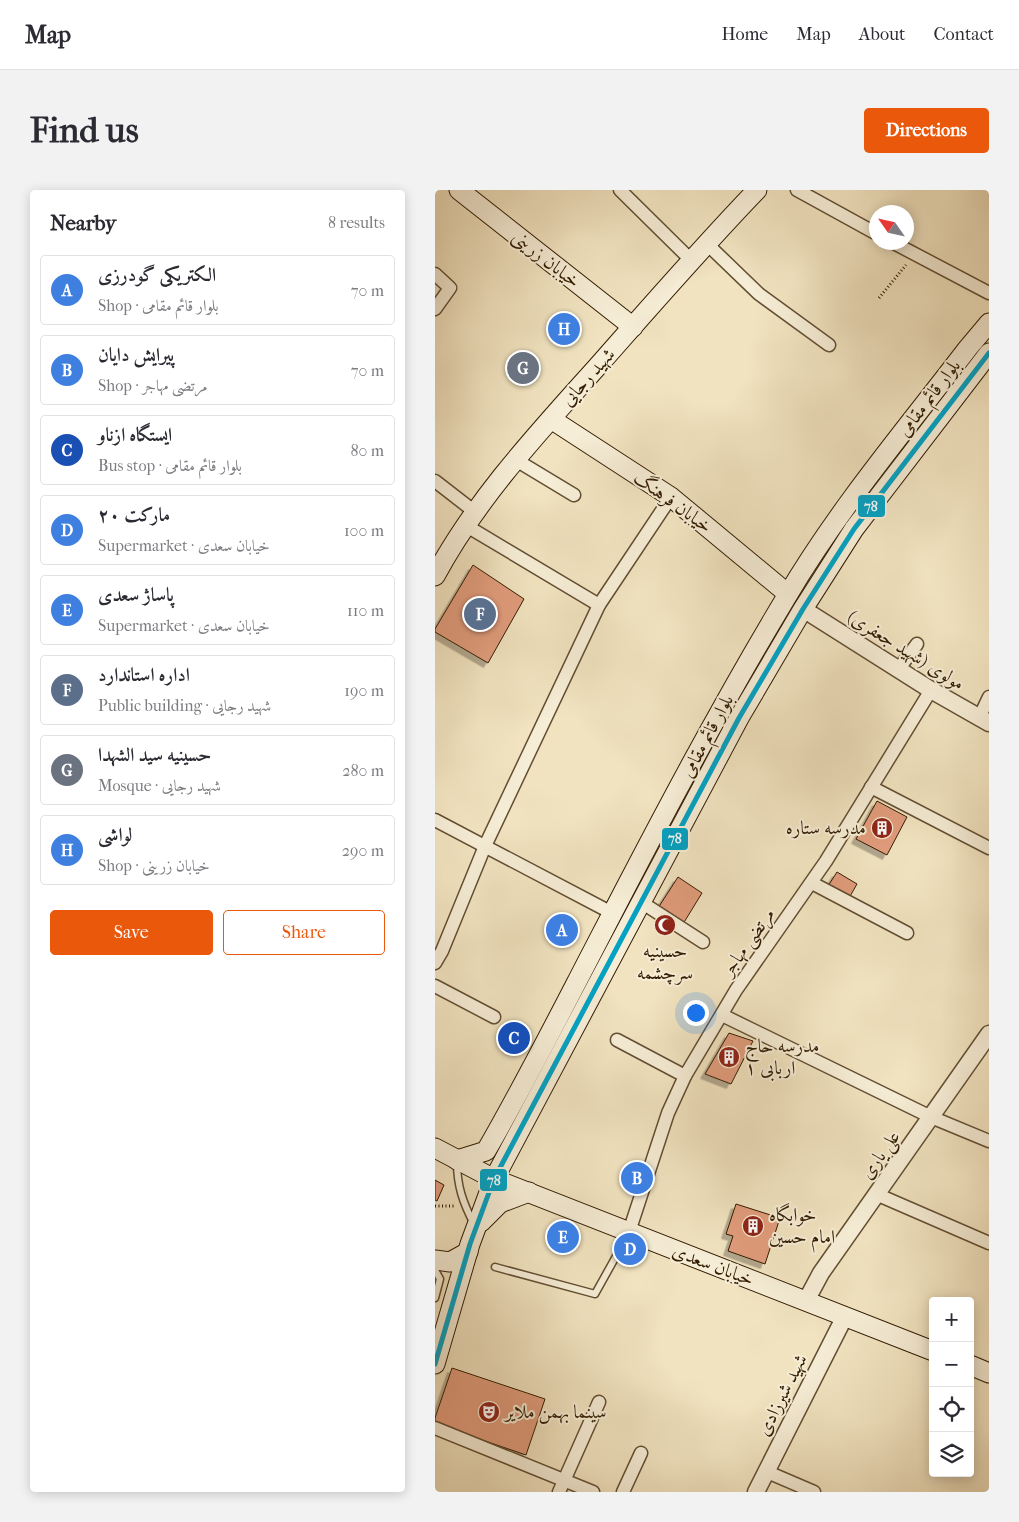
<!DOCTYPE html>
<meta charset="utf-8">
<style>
body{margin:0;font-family:"IM FELL French Canon",Amiri,serif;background:#f2f2f3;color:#2b2b33}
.controls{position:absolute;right:15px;bottom:15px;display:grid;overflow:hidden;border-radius:5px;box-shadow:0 2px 12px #0003}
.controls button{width:45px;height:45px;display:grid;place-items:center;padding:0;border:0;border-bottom:1px solid #e1e1e2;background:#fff;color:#2b2b33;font:25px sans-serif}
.compass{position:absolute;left:434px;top:15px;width:45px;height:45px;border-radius:50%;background:#fff;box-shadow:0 2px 12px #0003;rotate:304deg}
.you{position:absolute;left:260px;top:822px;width:18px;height:18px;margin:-12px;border:4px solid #fff;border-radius:50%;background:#1a73e8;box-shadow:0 0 0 8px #1a73e833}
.badge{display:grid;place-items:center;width:32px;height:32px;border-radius:50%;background:#ea580c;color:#fff;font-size:16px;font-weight:700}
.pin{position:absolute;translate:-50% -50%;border:2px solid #fff;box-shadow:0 1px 5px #0006}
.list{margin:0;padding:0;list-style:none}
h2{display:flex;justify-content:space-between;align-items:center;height:65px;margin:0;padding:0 20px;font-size:21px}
h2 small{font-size:16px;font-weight:400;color:#7c7c81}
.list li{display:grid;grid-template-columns:32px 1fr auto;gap:15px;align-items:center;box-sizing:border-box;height:70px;margin:0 10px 10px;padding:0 10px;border:1px solid #e1e1e2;border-radius:5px}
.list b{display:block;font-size:19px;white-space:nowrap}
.list p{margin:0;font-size:16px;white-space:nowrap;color:#7c7c81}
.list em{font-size:16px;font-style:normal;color:#7c7c81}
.actions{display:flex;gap:10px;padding:15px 20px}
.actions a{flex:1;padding:11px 0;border:1px solid #ea580c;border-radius:5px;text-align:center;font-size:18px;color:#ea580c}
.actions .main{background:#ea580c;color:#fff}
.icon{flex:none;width:28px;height:28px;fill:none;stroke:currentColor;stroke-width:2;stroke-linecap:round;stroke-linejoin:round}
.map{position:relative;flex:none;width:554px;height:1302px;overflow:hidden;border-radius:5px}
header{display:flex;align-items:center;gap:30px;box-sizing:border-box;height:70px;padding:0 25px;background:#fff;border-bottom:1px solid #e1e1e2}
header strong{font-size:24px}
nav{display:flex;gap:28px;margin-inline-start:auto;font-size:18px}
.intro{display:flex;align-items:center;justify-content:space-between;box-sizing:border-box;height:120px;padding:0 30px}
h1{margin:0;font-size:35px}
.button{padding:12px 22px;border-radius:5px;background:#ea580c;color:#fff;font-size:18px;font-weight:700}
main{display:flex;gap:30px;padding:0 30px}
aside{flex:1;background:#fff;border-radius:5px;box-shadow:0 2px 12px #0003}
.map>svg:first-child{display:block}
.building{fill:#e19c7c;stroke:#321c02;filter:url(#shadow)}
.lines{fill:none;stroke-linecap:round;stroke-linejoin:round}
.service-casing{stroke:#624e32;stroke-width:9}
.minor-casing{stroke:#624e32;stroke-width:15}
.tertiary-casing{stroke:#624e32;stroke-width:19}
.secondary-casing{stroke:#321c02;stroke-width:21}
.path{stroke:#321c02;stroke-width:3;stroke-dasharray:1 2.5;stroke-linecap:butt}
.service{stroke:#f6edd6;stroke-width:6}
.minor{stroke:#f6edd6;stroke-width:12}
.tertiary{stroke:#f6edd6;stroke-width:16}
.secondary{stroke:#f6edd6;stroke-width:19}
.bus-1-casing{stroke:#f6edd6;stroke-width:9}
.bus-1{stroke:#02a2c4;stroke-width:5}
.labels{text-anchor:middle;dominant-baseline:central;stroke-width:4;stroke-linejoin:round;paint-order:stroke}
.street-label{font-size:19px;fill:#321c02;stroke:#f6edd6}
.poi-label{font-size:19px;fill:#321c02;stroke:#f6edd6;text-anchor:start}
.line-badge{stroke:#f6edd6;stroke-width:2}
.badge-label{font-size:14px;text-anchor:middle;font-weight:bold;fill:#fff}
</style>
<header>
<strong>Map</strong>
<nav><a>Home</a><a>Map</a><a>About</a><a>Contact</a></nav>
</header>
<div class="intro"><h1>Find us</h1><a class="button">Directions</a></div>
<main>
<aside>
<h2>Nearby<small>8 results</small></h2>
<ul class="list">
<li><span class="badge" style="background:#3f7fe0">A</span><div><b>الکتریکی گودرزی</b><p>Shop · بلوار قائم مقامی</p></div><em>70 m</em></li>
<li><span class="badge" style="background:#3f7fe0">B</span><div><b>پیرایش دایان</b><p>Shop · مرتضی مهاجر</p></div><em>70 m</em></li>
<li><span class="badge" style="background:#1a4fb4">C</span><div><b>ایستگاه ازناو</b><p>Bus stop · بلوار قائم مقامی</p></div><em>80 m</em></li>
<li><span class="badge" style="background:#3f7fe0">D</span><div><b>مارکت ۲۰</b><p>Supermarket · خیابان سعدی</p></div><em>100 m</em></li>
<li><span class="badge" style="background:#3f7fe0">E</span><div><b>پاساژ سعدی</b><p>Supermarket · خیابان سعدی</p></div><em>110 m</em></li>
<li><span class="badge" style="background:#5c6f8a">F</span><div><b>اداره استاندارد</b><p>Public building · شهید رجایی</p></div><em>190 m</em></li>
<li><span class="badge" style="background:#6b7280">G</span><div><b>حسینیه سید الشهدا</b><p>Mosque · شهید رجایی</p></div><em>280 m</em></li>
<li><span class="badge" style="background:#3f7fe0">H</span><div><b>لواشی</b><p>Shop · خیابان زرینی</p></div><em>290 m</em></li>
</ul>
<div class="actions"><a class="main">Save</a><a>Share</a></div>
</aside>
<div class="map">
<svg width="554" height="1302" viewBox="0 0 554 1302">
<defs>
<filter id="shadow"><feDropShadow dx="-4.5" dy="4.5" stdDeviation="0" flood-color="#0004"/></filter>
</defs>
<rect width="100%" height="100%" fill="#f1e3c0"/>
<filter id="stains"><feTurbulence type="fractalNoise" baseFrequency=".004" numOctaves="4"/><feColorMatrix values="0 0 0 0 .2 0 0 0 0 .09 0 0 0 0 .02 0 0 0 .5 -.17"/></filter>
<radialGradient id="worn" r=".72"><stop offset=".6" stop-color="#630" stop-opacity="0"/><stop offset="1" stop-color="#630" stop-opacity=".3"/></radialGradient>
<g class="building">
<path d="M38,375L89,409L53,473L0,442V439Z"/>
<path d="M442,611L472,627L452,665L421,649Z"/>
<path d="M402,682L422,694L414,708L393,696Z"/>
<path d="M243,687L267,703L248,734L223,718Z"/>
<path d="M294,843L318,851L296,894L270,884Z"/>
<path d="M0,990L9,995L2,1011L0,1010Z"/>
<path d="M301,1014L345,1028L330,1074L293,1061L298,1046L291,1044Z"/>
<path d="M17,1178L110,1209L91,1265L0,1234V1228Z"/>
</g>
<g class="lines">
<g class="service-casing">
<g id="service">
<path d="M22,972C22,996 28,1013 39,1034"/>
<path d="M60,1077L160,1104L194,1043"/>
<path d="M0,1080L5,1089L0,1108"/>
</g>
</g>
<g class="minor-casing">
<g id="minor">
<path d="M185,0L256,70"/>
<path d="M362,0L442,44"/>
<path d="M457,52L554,103"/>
<path d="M271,53L324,104L394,155"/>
<path d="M0,84L15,98L0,119"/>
<path d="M81,270L139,305"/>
<path d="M0,291L40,322"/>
<path d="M30,335L164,415"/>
<path d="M463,480L482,454"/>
<path d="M544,528L554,507"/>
<path d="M436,597L554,658"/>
<path d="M0,630L177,723"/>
<path d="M377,693L472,743"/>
<path d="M206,712L268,752"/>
<path d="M0,773L7,761L50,656L164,415L236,307"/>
<path d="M0,796L59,827"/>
<path d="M287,825L496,927L554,951"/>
<path d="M182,850L250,886"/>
<path d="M441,1004L554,1053"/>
<path d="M194,1042L233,923L250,886L301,800L391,671L496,500"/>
<path d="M0,1238L158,1302"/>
<path d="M330,1281L379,1302"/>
<path d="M124,1302L164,1212"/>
<path d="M188,1302L206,1263"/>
</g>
</g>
<g class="tertiary-casing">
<g id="tertiary">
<path d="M368,419L496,500L554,533"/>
<path d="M371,1111L386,1083L554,844"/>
<path d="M321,1302L410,1126"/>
</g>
</g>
<g class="secondary-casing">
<g id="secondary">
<path d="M24,0L198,137"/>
<path d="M116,229L236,307L353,404"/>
<path d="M0,386C42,308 103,243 162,177C215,117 267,57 322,0"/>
<path d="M0,958L59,989L498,1161"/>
<path d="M22,970L51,961C91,892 127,820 164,749C224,633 285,517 352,406C404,318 471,239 533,158L554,133"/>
<path d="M46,1032L65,1013L94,1002"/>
<path d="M0,1070L15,1072L33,1062"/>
<path d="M0,1174L35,1054L59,989L304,528L368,419L419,339L554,163"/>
<path d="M535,1175L554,1183"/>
</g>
</g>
<g class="path">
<path d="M444,108L471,75"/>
<path d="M0,1016H21"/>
</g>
<use href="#service" class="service"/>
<use href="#minor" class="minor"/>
<use href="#tertiary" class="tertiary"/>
<use href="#secondary" class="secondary"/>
<g class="bus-1-casing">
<path id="bus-1" d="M0,1174L35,1054L59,989L304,528L368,419L419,339L554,163"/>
</g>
<use href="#bus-1" class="bus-1"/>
</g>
<defs>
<g id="building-disc" transform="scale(1.125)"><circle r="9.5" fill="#8f2418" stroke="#f6edd6"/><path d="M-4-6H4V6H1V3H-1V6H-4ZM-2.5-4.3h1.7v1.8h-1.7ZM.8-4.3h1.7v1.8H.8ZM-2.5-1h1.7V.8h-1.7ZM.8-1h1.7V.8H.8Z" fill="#fff"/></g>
<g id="mosque-disc" transform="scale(1.125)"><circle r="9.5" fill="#8f2418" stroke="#f6edd6"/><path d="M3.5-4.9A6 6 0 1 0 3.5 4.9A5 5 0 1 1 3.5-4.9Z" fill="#fff"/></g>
<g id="theatre-disc" transform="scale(1.125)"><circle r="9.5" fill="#8f2418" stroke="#f6edd6"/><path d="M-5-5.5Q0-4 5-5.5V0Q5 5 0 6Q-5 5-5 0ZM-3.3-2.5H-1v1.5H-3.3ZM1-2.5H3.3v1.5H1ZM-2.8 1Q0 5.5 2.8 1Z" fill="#fff"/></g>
</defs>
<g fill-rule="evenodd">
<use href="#building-disc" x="447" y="638"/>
<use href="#mosque-disc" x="230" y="735"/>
<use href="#building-disc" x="294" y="867"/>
<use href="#building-disc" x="318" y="1036"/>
<use href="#theatre-disc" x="54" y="1222"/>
</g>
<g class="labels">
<g class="street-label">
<text transform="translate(111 69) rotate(38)">خیابان زرینی</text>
<text transform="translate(153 187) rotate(-48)">شهید رجایی</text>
<text transform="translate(494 208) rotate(-53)">بلوار قائم مقامی</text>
<text transform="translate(238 312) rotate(36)">خیابان فرهنگ</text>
<text transform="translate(471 460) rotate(32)">مولوی (شهید جعفری)</text>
<text transform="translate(272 546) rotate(-62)">بلوار قائم مقامی</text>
<text transform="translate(313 752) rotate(-55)">مرتضی مهاجر</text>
<text transform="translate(445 965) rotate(-55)">علی یاری</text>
<text transform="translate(278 1075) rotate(21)">خیابان سعدی</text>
<text transform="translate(347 1205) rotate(-63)">شهید شیرزادی</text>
</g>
<g class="poi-label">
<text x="431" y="638" text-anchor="end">مدرسه ستاره</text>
<text x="230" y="761" text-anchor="middle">حسینیه<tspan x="230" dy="22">سرچشمه</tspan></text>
<text x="310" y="856">مدرسه حاج<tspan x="310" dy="22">اربابی ۱</tspan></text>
<text x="334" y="1025">خوابگاه<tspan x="334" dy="22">امام حسین</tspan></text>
<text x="70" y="1222">سینما بهمن ملایر</text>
</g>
</g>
<g class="line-badge">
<rect x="422" y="304" width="29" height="24" rx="5" fill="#02a2c4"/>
<rect x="226" y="637" width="28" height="24" rx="5" fill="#02a2c4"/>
<rect x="44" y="978" width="29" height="24" rx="5" fill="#02a2c4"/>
</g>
<g class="badge-label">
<text x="436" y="321">78</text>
<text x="240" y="653">78</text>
<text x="59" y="995">78</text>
</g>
<rect width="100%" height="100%" filter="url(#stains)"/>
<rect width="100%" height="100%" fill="url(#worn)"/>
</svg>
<div class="controls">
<button>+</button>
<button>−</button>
<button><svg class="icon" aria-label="locate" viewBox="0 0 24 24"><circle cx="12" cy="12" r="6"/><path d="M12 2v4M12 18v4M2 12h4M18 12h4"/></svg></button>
<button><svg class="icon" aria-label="layers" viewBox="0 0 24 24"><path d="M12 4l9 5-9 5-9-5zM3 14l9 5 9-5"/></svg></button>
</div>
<svg class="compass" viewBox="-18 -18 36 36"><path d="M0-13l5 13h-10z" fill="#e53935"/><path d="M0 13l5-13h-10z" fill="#7c7c81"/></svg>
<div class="you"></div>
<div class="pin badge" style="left:127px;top:740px;background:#3f7fe0">A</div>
<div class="pin badge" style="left:202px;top:988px;background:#3f7fe0">B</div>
<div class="pin badge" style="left:79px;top:848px;background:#1a4fb4">C</div>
<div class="pin badge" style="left:195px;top:1059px;background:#3f7fe0">D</div>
<div class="pin badge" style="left:128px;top:1047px;background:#3f7fe0">E</div>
<div class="pin badge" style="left:45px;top:424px;background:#5c6f8a">F</div>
<div class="pin badge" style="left:88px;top:178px;background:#6b7280">G</div>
<div class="pin badge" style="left:129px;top:139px;background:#3f7fe0">H</div>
</div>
</main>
